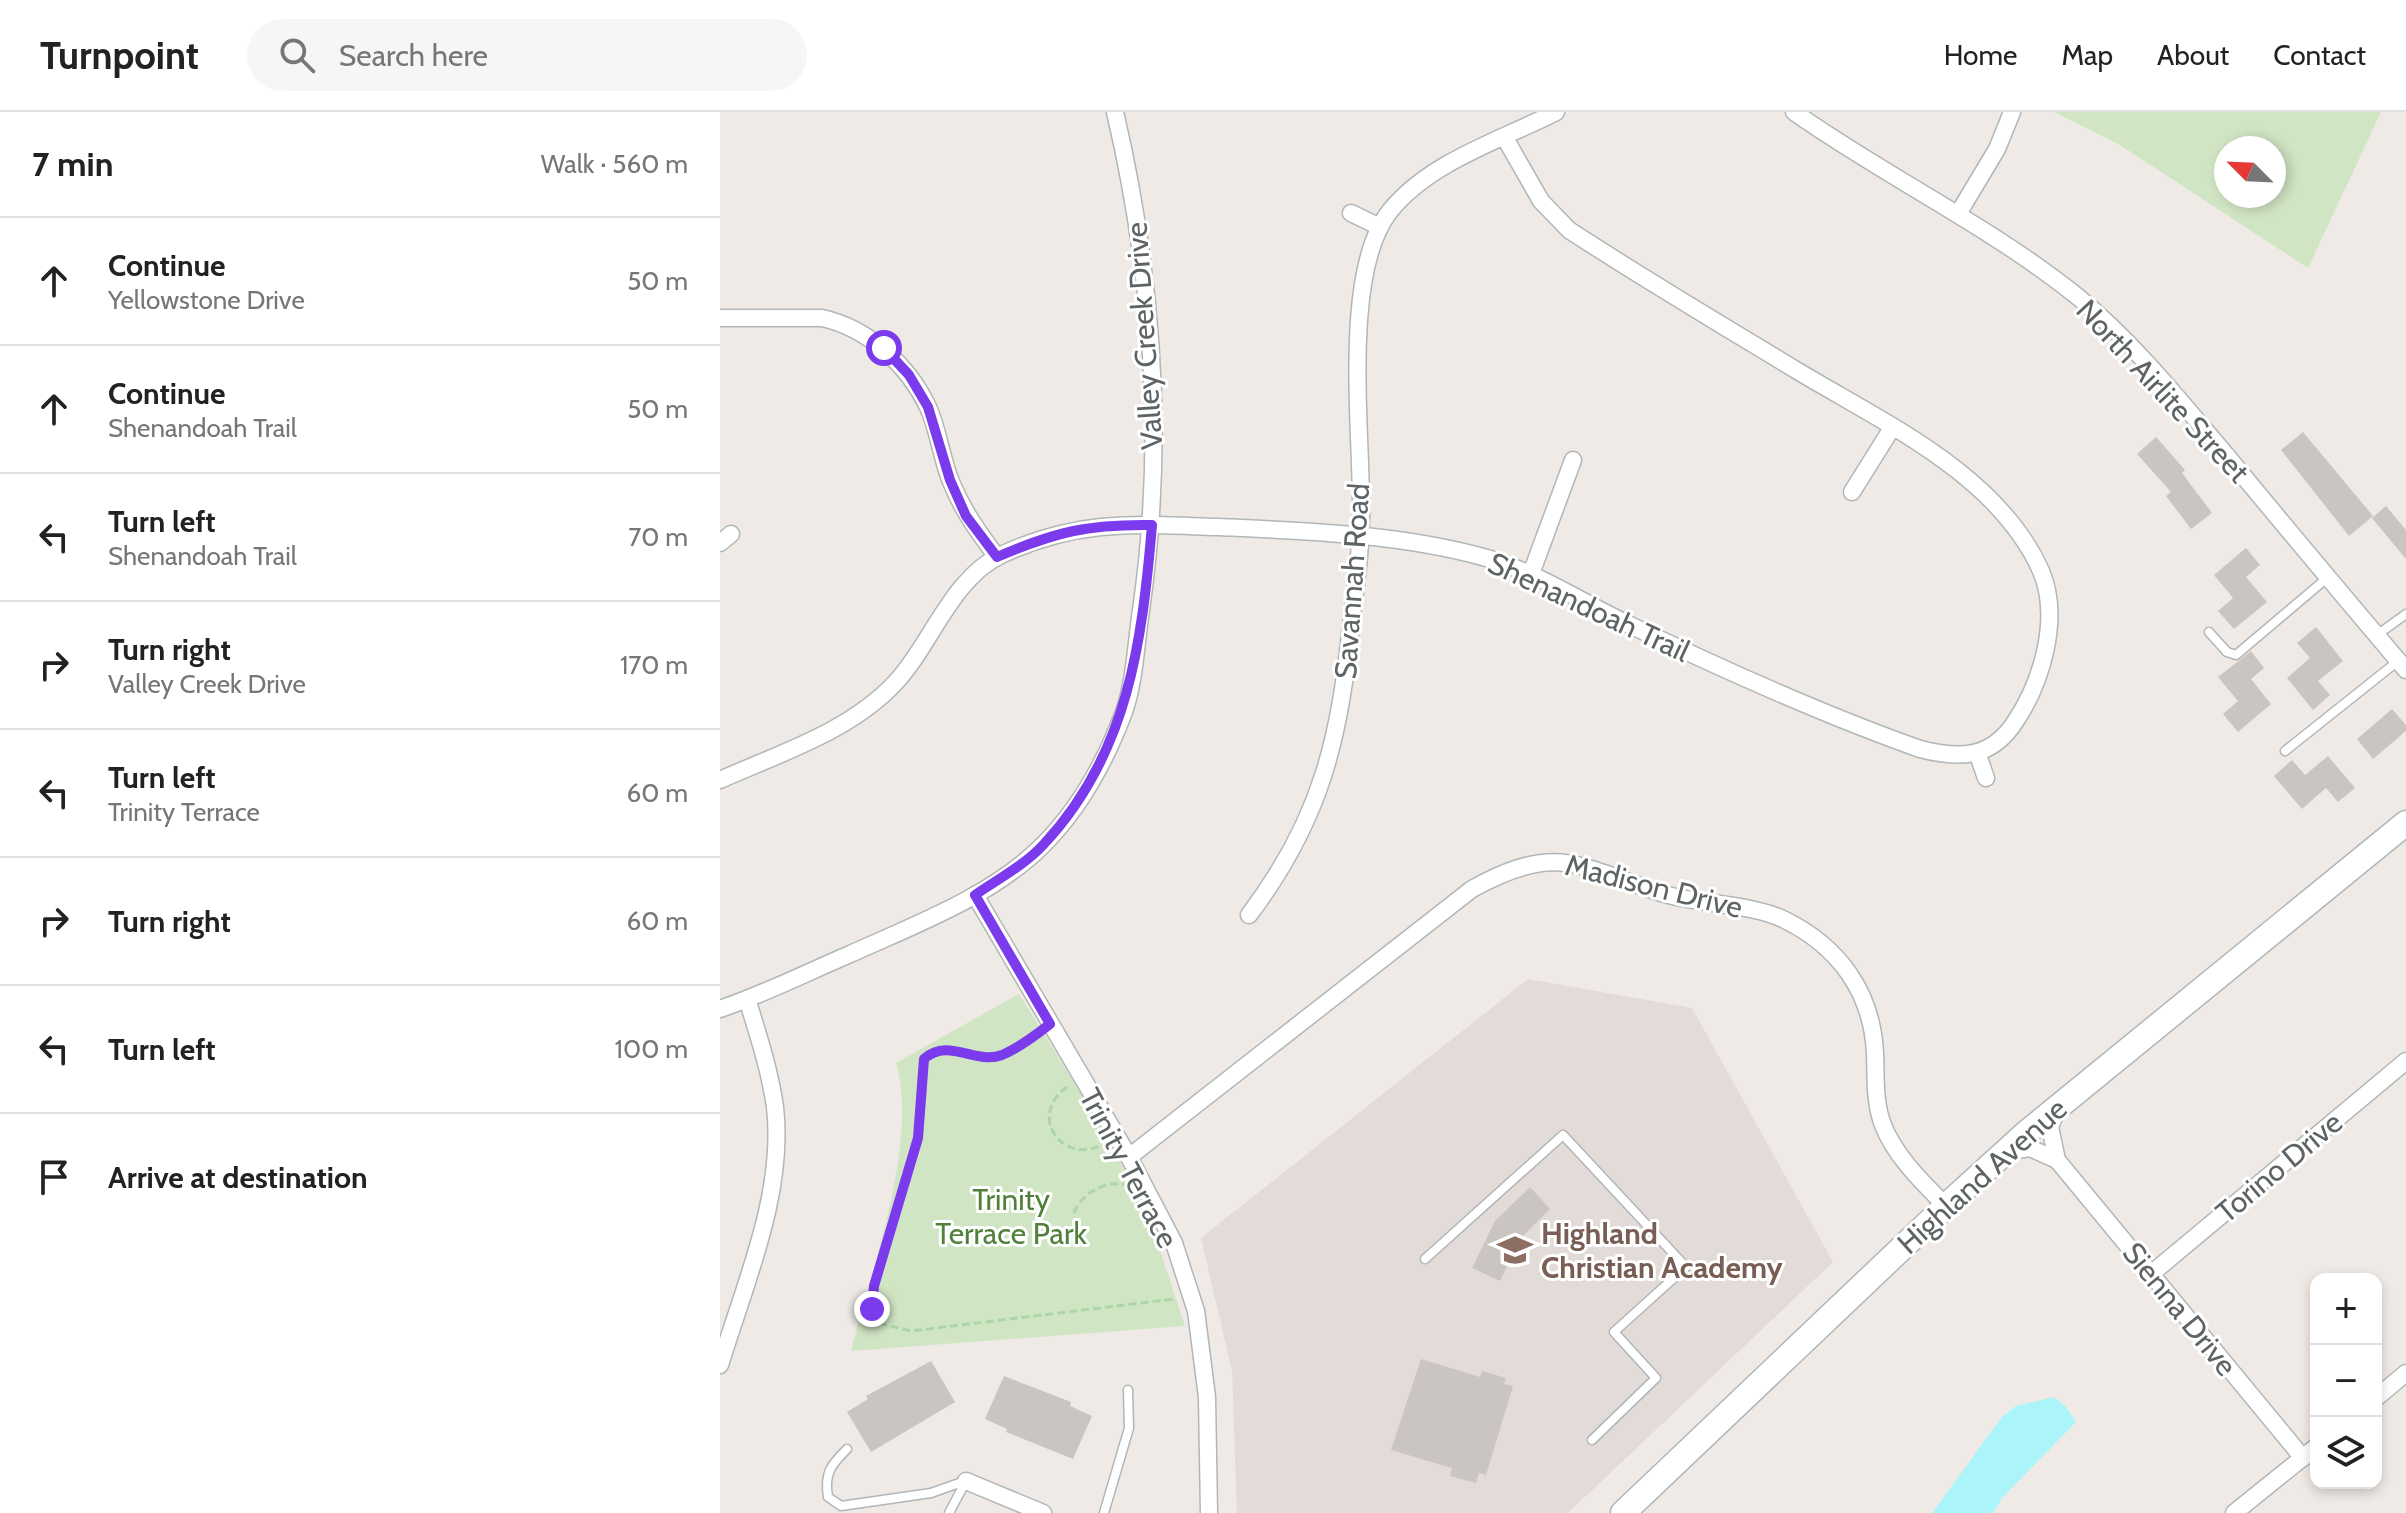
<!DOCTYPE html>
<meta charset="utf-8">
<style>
body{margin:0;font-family:Cabin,sans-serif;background:#f6f6f6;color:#222}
.controls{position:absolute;right:24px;bottom:24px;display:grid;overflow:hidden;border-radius:16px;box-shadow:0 4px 12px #0003}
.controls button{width:72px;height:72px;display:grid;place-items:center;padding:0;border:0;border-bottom:2px solid #e0e0e0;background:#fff;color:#222;font:40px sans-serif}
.compass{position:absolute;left:1494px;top:24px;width:72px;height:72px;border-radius:50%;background:#fff;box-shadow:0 4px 12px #0003;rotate:294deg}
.stop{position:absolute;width:24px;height:24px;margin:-18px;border:6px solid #7c3aed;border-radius:50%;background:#fff}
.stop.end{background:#7c3aed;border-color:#fff;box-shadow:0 2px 8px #0008}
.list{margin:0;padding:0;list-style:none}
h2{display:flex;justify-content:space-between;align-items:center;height:104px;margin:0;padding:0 32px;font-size:34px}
h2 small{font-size:26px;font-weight:400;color:#767676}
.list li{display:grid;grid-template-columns:52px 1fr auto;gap:24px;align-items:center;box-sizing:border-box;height:128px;padding:0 32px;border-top:2px solid #e0e0e0}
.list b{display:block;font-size:30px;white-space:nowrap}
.list p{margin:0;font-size:26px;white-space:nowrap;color:#767676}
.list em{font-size:26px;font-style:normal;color:#767676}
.icon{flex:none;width:44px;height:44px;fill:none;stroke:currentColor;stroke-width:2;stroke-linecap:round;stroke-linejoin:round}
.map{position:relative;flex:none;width:1686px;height:1401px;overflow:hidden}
header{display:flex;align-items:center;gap:48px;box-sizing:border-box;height:112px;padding:0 40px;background:#fff;border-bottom:2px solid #e0e0e0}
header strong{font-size:38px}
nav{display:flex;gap:44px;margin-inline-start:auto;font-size:28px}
.search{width:560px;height:72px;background:#f6f6f6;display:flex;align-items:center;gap:20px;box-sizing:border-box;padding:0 28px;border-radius:44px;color:#767676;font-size:30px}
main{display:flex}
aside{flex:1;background:#fff}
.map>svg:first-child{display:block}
.education{fill:#e2dbd7}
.green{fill:#d0e5c4;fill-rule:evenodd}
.water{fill:#abf5fa}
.building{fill:#cbc5c2}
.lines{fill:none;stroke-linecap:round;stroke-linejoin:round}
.lane-casing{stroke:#b1b6b7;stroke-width:11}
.street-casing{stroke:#b1b6b7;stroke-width:19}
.secondary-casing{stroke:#b0b6b8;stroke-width:27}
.path{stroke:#add6a8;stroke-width:3;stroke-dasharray:8 4;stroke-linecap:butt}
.lane{stroke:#fff;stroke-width:8}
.street{stroke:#fff;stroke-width:16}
.secondary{stroke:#fff;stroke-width:24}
.route{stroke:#7c3aed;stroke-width:10}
.labels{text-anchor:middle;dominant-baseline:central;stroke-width:6;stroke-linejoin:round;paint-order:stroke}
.street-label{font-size:30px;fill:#5e6465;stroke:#fff}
.park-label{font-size:30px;fill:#51803a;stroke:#fff}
.education-label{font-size:30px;font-weight:bold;fill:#785e54;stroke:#fff;text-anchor:start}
</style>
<header>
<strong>Turnpoint</strong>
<div class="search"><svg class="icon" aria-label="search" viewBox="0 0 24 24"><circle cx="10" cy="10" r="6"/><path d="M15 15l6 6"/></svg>Search here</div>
<nav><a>Home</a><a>Map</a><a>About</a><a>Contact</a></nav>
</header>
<main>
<aside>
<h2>7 min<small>Walk · 560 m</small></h2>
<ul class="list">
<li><svg class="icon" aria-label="ahead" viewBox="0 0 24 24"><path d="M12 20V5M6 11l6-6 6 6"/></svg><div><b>Continue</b><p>Yellowstone Drive</p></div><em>50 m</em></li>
<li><svg class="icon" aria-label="ahead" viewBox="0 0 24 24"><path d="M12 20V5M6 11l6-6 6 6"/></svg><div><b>Continue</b><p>Shenandoah Trail</p></div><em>50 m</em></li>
<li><svg class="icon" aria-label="left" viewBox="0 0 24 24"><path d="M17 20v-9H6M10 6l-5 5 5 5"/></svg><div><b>Turn left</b><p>Shenandoah Trail</p></div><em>70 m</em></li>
<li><svg class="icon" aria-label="right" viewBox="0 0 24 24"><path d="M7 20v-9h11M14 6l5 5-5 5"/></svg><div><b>Turn right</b><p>Valley Creek Drive</p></div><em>170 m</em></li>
<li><svg class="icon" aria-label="left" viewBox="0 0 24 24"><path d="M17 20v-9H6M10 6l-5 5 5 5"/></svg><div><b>Turn left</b><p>Trinity Terrace</p></div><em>60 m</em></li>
<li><svg class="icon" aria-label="right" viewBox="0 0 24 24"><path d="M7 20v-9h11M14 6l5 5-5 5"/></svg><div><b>Turn right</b></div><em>60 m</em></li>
<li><svg class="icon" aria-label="left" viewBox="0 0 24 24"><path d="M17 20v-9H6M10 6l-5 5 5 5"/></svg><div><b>Turn left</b></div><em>100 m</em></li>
<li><svg class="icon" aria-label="arrive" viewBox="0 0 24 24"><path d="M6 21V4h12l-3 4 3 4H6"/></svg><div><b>Arrive at destination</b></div></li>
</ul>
</aside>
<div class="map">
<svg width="1686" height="1401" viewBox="0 0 1686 1401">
<rect width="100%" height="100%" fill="#efeae6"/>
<path class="education" d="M808,867L972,896L1113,1150L848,1401H517L512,1259L481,1126Z"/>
<g class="green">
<path d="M1334,0H1661L1588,156L1400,33ZM1554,36V84H1506V36Z"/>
<path d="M299,882L376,1006L428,1102L465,1214L131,1239C151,1160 199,1029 176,951Z"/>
</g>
<path class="water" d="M1334,1285L1346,1295L1356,1310L1282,1386L1273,1401H1212L1282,1305L1296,1294Z"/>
<g class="building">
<path d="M1583,320L1653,404L1629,424L1561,338Z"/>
<path d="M1436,325L1465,358L1462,361L1492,401L1471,417L1446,384L1451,380L1417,342Z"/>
<path d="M1666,394L1686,418V447L1652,406Z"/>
<path d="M1526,436L1540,453L1526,465L1547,490L1514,517L1498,499L1513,486L1494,463Z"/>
<path d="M1596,515L1623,549L1598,569L1610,583L1593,598L1567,566L1590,546L1577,531Z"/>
<path d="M1531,539L1544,556L1531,567L1551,592L1518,620L1503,602L1518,589L1498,565Z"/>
<path d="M1672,597L1686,613V619L1653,647L1637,627Z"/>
<path d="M1608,644L1635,676L1618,690L1606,676L1582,697L1554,664L1572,648L1585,663Z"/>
<path d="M810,1075L830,1097L801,1126L780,1169L752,1156L775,1109Z"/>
<path d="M701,1247L760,1265L762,1259L786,1266L784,1272L793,1274L766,1363L759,1361L756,1371L730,1364L732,1356L671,1338Z"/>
<path d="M211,1249L235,1290L151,1340L127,1300L148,1287L146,1284Z"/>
<path d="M284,1264L351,1290L350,1294L372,1304L353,1347L286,1320L287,1317L265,1307Z"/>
</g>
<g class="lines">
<g class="lane-casing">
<g id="lane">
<path d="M1489,520L1507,540L1516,543L1607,466"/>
<path d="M1657,523L1686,502"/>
<path d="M1565,639L1678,549"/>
<path d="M705,1147L843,1023L966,1155L894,1220L936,1266L872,1328"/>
<path d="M127,1337C111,1353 104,1361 108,1385L121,1394L211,1381L245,1369"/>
<path d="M229,1401L246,1369"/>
<path d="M384,1401L409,1316L408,1278"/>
</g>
</g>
<g class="street-casing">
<g id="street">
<path d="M1074,0C1166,65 1270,114 1358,185C1414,231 1460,289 1507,344C1566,416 1626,487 1686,558"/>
<path d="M631,101L660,115"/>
<path d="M1238,102L1277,37L1292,0"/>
<path d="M0,206H102C148,216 188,253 208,295C219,319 221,347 232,372C243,399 259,421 277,445"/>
<path d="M1132,380L1172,316"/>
<path d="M0,431L11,422"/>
<path d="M811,462L853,348"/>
<path d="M1258,643L1266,666"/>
<path d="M0,668C60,641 129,620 175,571C211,533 231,467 281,443C358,407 416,412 498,415C588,419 683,422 770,447C820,462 863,491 910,513C1004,558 1101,602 1200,637C1239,647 1271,647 1295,610C1322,570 1341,506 1321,459C1278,362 1162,310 1076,258C1000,212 924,167 849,118L821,89L785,26"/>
<path d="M255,783L409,1045L454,1131L476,1199L487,1285L489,1401"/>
<path d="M529,803C603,705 620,624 632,504C636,472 641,440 641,408C643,327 620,162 670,99C709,50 781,28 836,0"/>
<path d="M0,897C44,882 86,861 128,843C194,813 271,785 323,733C359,697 386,648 404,600C415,568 416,531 421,498C445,332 433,163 395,0"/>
<path d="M1337,998L1330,1015L1337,1048L1583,1346"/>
<path d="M1290,1039L1310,1036L1337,1048"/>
<path d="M409,1045L752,777C837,730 857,754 941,781C979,793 1030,791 1065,808C1119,835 1152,880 1155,941C1156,964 1154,990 1163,1013C1175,1044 1202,1070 1226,1094"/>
<path d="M1431,1162L1686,949"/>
<path d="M0,1253C25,1171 65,1081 55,995C50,959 38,922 27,887"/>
<path d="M1656,1286L1686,1261"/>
<path d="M246,1369L323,1401"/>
<path d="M1514,1401L1596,1335"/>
</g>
</g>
<g class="secondary-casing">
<path id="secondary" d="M903,1401L1226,1094L1305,1022L1686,711"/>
</g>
<g class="path">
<path d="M318,921C302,931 284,946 265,945C241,945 225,929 204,947L198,1026L154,1174L152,1197L158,1211L191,1219L454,1187"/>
<path d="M347,975C308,1002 340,1053 382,1033"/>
<path d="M354,1101C360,1083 386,1067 405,1073"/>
</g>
<use href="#lane" class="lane"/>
<use href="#street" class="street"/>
<use href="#secondary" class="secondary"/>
</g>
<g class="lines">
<path class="route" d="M152,1197L154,1174L198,1026L204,947C229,925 254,953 282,943C299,936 316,923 330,912L255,783C278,767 305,753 324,732C408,642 422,531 432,413C368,412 335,420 277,445L246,404L230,368L208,295L189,263L164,236"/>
</g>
<defs>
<g id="school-bare" transform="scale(2.76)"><path d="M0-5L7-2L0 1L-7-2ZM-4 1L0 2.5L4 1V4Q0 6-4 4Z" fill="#8d6e63" stroke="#fff" stroke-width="2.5" paint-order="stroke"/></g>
</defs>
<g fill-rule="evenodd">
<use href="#school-bare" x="795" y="1138"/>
</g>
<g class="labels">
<g class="street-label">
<text transform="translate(424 224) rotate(-94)">Valley Creek Drive</text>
<text transform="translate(1443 279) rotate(47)">North Airlite Street</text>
<text transform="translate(632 469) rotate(-86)">Savannah Road</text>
<text transform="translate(869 495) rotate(25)">Shenandoah Trail</text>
<text transform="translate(934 774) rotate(14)">Madison Drive</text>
<text transform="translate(1559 1055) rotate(-40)">Torino Drive</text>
<text transform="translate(409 1056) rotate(62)">Trinity Terrace</text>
<text transform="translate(1262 1064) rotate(-42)">Highland Avenue</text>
<text transform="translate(1460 1197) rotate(51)">Sienna Drive</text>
</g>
<g class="park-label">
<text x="291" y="1087">Trinity<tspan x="291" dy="34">Terrace Park</tspan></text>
</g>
<g class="education-label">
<text x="821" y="1121">Highland<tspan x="821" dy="34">Christian Academy</tspan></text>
</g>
</g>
</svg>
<div class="controls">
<button>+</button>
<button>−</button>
<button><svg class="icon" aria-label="layers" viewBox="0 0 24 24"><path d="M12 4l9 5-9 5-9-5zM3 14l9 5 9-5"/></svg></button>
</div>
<svg class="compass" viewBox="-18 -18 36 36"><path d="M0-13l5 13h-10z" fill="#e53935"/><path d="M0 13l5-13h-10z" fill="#767676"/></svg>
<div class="stop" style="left:164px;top:236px"></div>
<div class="stop end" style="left:152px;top:1197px"></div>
</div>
</main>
